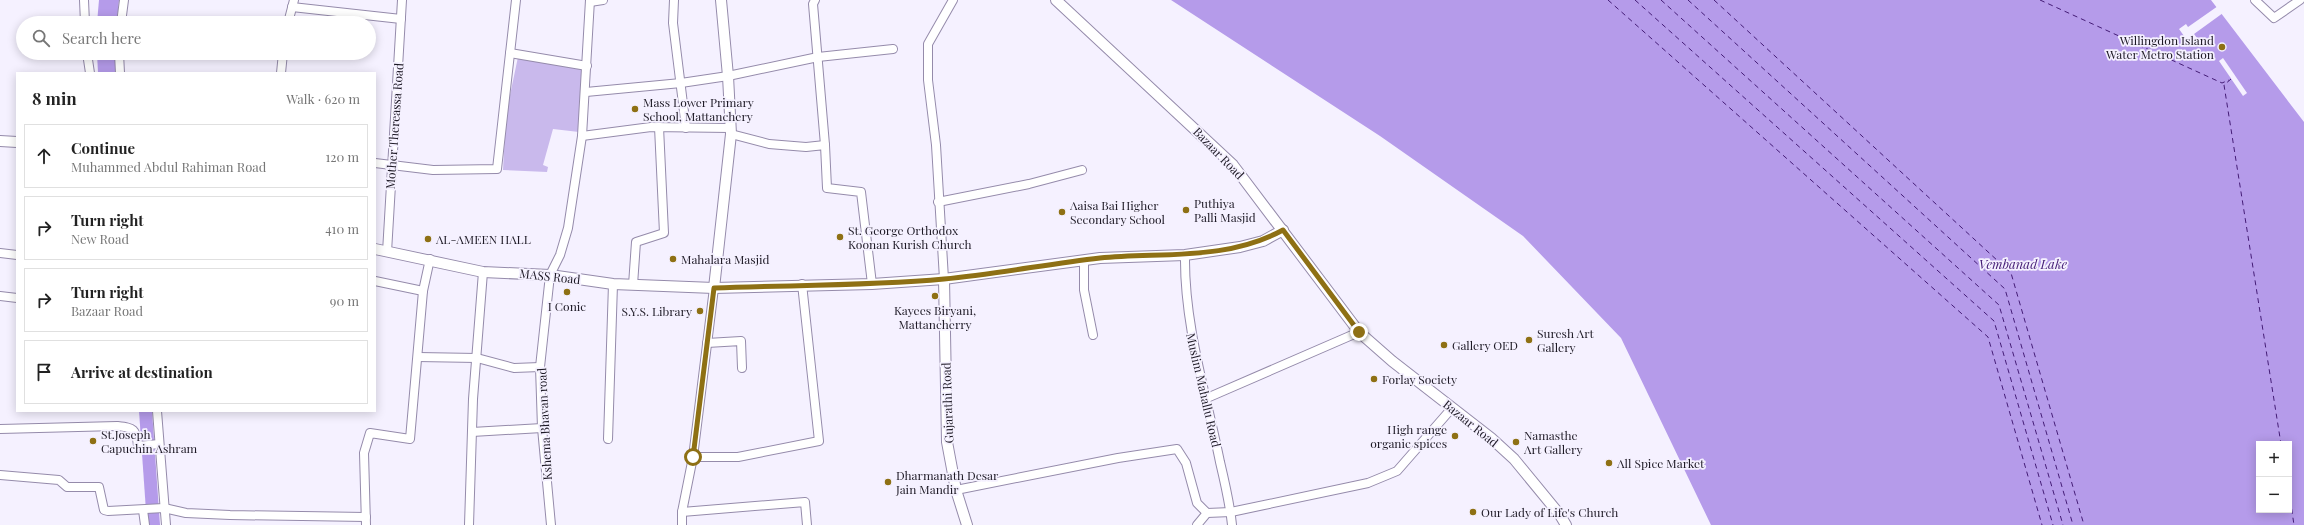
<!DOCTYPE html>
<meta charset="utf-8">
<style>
body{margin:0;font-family:"Playfair Display",serif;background:#f6f6f6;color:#222}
.controls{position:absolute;right:12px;bottom:12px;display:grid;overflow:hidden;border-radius:0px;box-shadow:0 2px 10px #0003}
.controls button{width:36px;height:36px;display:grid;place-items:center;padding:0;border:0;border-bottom:1px solid #e0e0e0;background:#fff;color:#222;font:20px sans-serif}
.stop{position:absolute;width:12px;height:12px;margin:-9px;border:3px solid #8e7014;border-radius:50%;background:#fff}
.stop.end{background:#8e7014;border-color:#fff;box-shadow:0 1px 4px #0008}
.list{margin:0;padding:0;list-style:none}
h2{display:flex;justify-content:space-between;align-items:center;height:52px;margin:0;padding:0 16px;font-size:17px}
h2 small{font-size:13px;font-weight:400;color:#767676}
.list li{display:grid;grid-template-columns:26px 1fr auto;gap:12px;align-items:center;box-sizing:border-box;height:64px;margin:0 8px 8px;padding:0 8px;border:1px solid #e0e0e0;border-radius:0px}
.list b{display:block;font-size:15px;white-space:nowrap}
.list p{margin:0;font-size:13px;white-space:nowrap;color:#767676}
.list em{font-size:13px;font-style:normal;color:#767676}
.icon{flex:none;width:22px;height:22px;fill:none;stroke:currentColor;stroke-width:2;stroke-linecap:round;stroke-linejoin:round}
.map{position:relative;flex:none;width:2304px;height:525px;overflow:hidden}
.search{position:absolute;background:#fff;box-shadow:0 2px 10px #0003;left:16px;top:16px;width:360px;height:44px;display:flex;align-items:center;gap:10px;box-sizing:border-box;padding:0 14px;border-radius:22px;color:#767676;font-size:15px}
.panel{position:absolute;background:#fff;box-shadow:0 2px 10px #0003;left:16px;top:72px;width:360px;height:340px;border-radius:0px}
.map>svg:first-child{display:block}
.green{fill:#c9b9ec}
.water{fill:#b59bea;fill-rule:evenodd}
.pier{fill:#f5f1ff}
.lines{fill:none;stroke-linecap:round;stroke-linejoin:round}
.ferry{stroke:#441c76;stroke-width:1;stroke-dasharray:5 4;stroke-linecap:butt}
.minor-casing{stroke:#958bab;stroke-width:10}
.tertiary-casing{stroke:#958bab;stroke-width:12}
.minor{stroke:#fff;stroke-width:8}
.tertiary{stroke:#fff;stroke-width:10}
.route{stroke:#8e7014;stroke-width:5}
.poi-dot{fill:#8e7014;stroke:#f5f1ff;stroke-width:1.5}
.labels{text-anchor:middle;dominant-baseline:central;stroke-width:3.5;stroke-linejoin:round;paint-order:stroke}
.poi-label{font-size:12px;fill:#1d1925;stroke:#f5f1ff;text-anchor:start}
.street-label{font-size:12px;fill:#1d1925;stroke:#f5f1ff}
.water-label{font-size:13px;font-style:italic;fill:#441c76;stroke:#f5f1ff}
</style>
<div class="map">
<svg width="2304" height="525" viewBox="0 0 2304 525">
<rect width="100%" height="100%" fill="#f5f1ff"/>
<path class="green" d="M518,57L584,68L579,132L553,129L543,165L548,167L547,172L503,170L506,114Z"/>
<g class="water">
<path d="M99,0H119L117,23H97Z"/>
<path d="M1171,0H2211L2304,122V525H1711L1621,338L1523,236L1380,136ZM2259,444H2289V510H2259Z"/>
<path d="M97,53H115L116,73H98Z"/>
<path d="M139,411H152L160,525H147Z"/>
</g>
<g class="pier">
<path d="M2218,6L2223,13L2194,34L2197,38L2189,43L2179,29L2186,24L2188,27Z"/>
<path d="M2223,58L2247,93L2243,96L2219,61Z"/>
</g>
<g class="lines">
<g class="ferry">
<path d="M1608,0L1988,337L2042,525"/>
<path d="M1635,0L1994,321L2053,525"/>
<path d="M1661,0L1999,305L2063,525"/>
<path d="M1688,0L2005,289L2073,525"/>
<path d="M1714,0L2011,273L2084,525"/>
<path d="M2040,0L2222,83L2229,80"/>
<path d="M2231,79L2224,85L2281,444"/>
<path d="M2289,491L2294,525"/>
</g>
<g class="minor-casing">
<g id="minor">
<path d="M84,0L85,23"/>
<path d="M674,0L673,23L686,128"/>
<path d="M815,0L813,4L825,145"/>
<path d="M2255,0L2274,18L2300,0"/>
<path d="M590,2L603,0"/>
<path d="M292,7L401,19"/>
<path d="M121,23L124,0"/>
<path d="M288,23L294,0"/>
<path d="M87,53L90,73"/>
<path d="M119,53L120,73"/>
<path d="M510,53L587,66"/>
<path d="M281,73L283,53"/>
<path d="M586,92L681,83L728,76L818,57L893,49"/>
<path d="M731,134L769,144L806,147L825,145L827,188L861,192L872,284"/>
<path d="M582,136L651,127L730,128"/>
<path d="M375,163L433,170L497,169L516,0"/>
<path d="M938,202L1029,184L1082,170"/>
<path d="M387,252L402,0"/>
<path d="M0,253L17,255"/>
<path d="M1185,255C1184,325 1206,393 1220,462C1225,483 1230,504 1232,525"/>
<path d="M1084,261V290L1093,335"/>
<path d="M944,279L936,145L928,80V44L953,0"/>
<path d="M375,281L423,291"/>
<path d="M633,285L636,242L664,233L659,127"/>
<path d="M0,296L17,298"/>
<path d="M707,343L741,341L742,368"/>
<path d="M418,357L477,358L514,368L540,367"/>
<path d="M1207,398L1359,332"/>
<path d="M157,411L166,525"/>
<path d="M0,429L117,426C134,428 136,428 138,446L159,444"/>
<path d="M472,432L542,428"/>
<path d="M608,439L613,284"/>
<path d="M693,457H738L819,441L802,284"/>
<path d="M0,475L59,480L67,487H99L104,510L108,511L164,508L186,513L230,515L366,517"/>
<path d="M956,490L1118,458L1177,449L1186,463L1197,503L1207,513L1231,512L1368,483L1397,471L1452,408"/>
<path d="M143,510L145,525"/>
<path d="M682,512L805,502L807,525"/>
<path d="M366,525L364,453L370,433L410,439L423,291L430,259"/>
<path d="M469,525L473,399L483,272"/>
<path d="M551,525L542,428L540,367L550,275L560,255L568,228L582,136L590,0"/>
<path d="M682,525V512L693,457L714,288"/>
<path d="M1197,525L1207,513"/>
</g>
</g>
<g class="tertiary-casing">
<g id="tertiary">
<path d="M1056,0L1233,165L1359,332L1392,361L1491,438L1514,459L1560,515L1566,525"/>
<path d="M0,141L17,142"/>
<path d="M375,249L483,272L550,275L613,284L714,288L872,284L944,279L1100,258L1185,255L1240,247L1263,241L1283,230"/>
<path d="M944,279L947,442L956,490L967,525"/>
<path d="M714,288L731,134L728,76L721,0"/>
</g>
</g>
<use href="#minor" class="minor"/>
<use href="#tertiary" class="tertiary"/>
</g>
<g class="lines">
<path class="route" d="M693,457L714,288C791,285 867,286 944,279C996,274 1048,264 1100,258C1162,252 1226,261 1283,230L1359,332"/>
</g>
<g class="poi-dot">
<circle cx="2222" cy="47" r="4"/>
<circle cx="635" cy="109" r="4"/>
<circle cx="1186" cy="210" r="4"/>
<circle cx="1062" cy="212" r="4"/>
<circle cx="840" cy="237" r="4"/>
<circle cx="428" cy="239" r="4"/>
<circle cx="673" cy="259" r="4"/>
<circle cx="567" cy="292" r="4"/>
<circle cx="935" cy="296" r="4"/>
<circle cx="700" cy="311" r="4"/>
<circle cx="1529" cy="340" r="4"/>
<circle cx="1444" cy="345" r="4"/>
<circle cx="1374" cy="379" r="4"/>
<circle cx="1455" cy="436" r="4"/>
<circle cx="93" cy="441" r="4"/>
<circle cx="1516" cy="442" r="4"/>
<circle cx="1609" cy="463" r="4"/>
<circle cx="888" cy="482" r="4"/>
<circle cx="1473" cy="512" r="4"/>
</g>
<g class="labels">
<g class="poi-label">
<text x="2214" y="40" text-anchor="end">Willingdon Island<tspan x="2214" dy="14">Water Metro Station</tspan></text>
<text x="643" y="102">Mass Lower Primary<tspan x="643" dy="14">School, Mattanchery</tspan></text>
<text x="1194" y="203">Puthiya<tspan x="1194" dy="14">Palli Masjid</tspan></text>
<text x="1070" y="205">Aaisa Bai Higher<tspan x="1070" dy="14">Secondary School</tspan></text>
<text x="848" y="230">St. George Orthodox<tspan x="848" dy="14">Koonan Kurish Church</tspan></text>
<text x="436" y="239">AL-AMEEN HALL</text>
<text x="681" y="259">Mahalara Masjid</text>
<text x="567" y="306" text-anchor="middle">I Conic</text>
<text x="935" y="310" text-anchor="middle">Kayees Biryani,<tspan x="935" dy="14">Mattancherry</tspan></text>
<text x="692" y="311" text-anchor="end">S.Y.S. Library</text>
<text x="1537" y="333">Suresh Art<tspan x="1537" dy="14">Gallery</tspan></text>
<text x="1452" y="345">Gallery OED</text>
<text x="1382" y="379">Forlay Society</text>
<text x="1447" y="429" text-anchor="end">High range<tspan x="1447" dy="14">organic spices</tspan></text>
<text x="101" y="434">St.Joseph<tspan x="101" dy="14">Capuchin Ashram</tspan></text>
<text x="1524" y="435">Namasthe<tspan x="1524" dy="14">Art Gallery</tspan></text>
<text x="1617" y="463">All Spice Market</text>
<text x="896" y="475">Dharmanath Desar<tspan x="896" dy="14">Jain Mandir</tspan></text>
<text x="1481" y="512">Our Lady of Life's Church</text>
</g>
<g class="street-label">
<text transform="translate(394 126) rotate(-86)">Mother Thereassa Road</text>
<text transform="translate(1219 153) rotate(46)">Bazaar Road</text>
<text transform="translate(550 276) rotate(6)">MASS Road</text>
<text transform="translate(1204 390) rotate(77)">Muslim Mahallu Road</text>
<text transform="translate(947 403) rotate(-92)">Gujarathi Road</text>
<text transform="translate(1471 423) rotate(39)">Bazaar Road</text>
<text transform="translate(544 424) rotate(-93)">Kshema Bhavan road</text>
</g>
<g class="water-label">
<text x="2023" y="263">Vembanad Lake</text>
</g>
</g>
</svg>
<div class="controls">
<button>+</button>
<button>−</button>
</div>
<div class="stop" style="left:693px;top:457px"></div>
<div class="stop end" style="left:1359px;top:332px"></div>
<div class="search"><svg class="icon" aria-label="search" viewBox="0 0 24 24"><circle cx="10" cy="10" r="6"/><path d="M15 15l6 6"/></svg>Search here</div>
<section class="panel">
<h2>8 min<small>Walk · 620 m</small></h2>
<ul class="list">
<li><svg class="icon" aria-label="ahead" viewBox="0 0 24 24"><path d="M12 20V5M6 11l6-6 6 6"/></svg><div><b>Continue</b><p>Muhammed Abdul Rahiman Road</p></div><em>120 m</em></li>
<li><svg class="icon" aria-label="right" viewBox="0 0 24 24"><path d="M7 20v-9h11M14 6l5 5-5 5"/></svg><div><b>Turn right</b><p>New Road</p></div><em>410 m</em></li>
<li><svg class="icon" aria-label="right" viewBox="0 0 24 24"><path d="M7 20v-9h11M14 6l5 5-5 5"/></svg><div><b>Turn right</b><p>Bazaar Road</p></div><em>90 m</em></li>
<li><svg class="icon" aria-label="arrive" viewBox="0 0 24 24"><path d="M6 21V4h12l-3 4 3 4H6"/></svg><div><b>Arrive at destination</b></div></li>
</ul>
</section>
</div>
